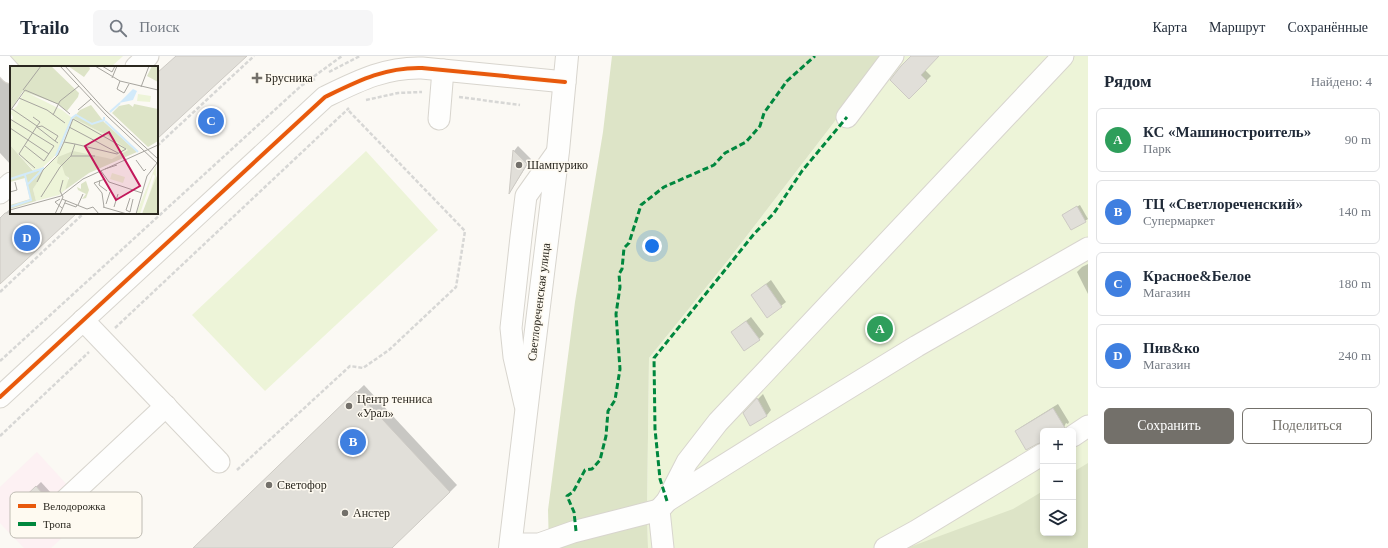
<!DOCTYPE html>
<html lang="ru">
<meta charset="utf-8">
<style>
body{margin:0;font-family:"Times New Roman",serif;background:#f6f6f7;color:#1f2937}
.controls{position:absolute;right:12px;bottom:12px;display:grid;overflow:hidden;border-radius:6px;box-shadow:0 2px 6px #0003}
.controls button{width:36px;height:36px;display:grid;place-items:center;padding:0;border:0;border-bottom:1px solid #e0e1e3;background:#fff;color:#1f2937;font:20px sans-serif}
.you{position:absolute;left:652px;top:190px;width:14px;height:14px;margin:-10px;border:3px solid #fff;border-radius:50%;background:#1a73e8;box-shadow:0 0 0 6px #1a73e833}
.badge{display:grid;place-items:center;width:26px;height:26px;border-radius:50%;background:#73706a;color:#fff;font-size:13px;font-weight:700}
.pin{position:absolute;translate:-50% -50%;border:2px solid #fff;box-shadow:0 1px 4px #0006}
.list{margin:0;padding:0;list-style:none}
h2{display:flex;justify-content:space-between;align-items:center;height:52px;margin:0;padding:0 16px;font-size:17px}
h2 small{font-size:13px;font-weight:400;color:#747a83}
.list li{display:grid;grid-template-columns:26px 1fr auto;gap:12px;align-items:center;box-sizing:border-box;height:64px;margin:0 8px 8px;padding:0 8px;border:1px solid #e0e1e3;border-radius:6px}
.list b{display:block;font-size:15px;white-space:nowrap}
.list p{margin:0;font-size:13px;white-space:nowrap;color:#747a83}
.list em{font-size:13px;font-style:normal;color:#747a83}
.actions{display:flex;gap:8px;padding:12px 16px}
.actions a{flex:1;padding:9px 0;border:1px solid #73706a;border-radius:6px;text-align:center;font-size:14px;color:#73706a}
.actions .main{background:#73706a;color:#fff}
.icon{flex:none;width:22px;height:22px;fill:none;stroke:currentColor;stroke-width:2;stroke-linecap:round;stroke-linejoin:round}
.map{position:relative;flex:none;width:1088px;height:492px;overflow:hidden}
header{display:flex;align-items:center;gap:24px;box-sizing:border-box;height:56px;padding:0 20px;background:#fff;border-bottom:1px solid #e0e1e3}
header strong{font-size:19px}
nav{display:flex;gap:22px;margin-inline-start:auto;font-size:14px}
.search{width:280px;height:36px;background:#f6f6f7;display:flex;align-items:center;gap:10px;box-sizing:border-box;padding:0 14px;border-radius:6px;color:#747a83;font-size:15px}
main{display:flex}
aside{flex:1;background:#fff}
.map>svg:first-child{display:block}
.industrial{fill:#fdf1f3}
.green{fill:#edf4d8;fill-rule:evenodd}
.forest{fill:#dde4c7}
.shadow{fill:#0003}
.building{fill:#e1dfd9;stroke:#cdcac4}
.lines{fill:none;stroke-linecap:round;stroke-linejoin:round}
.minor-casing{stroke:#d8d5ce;stroke-width:23}
.major-casing{stroke:#d8d5ce;stroke-width:24}
.path{stroke:#d7d7d5;stroke-width:2.5;stroke-dasharray:4 2;stroke-linecap:butt}
.minor{stroke:#fefefd;stroke-width:21}
.major{stroke:#fefefd;stroke-width:22}
.quiet{stroke:#00873e;stroke-width:3;stroke-dasharray:6 3;stroke-linecap:butt}
.cycleway-casing{stroke:#fefaf1;stroke-width:6}
.cycleway{stroke:#e8590c;stroke-width:4}
.poi-dot{fill:#73706a;stroke:#fefaf1;stroke-width:1.5}
.labels{text-anchor:middle;dominant-baseline:central;stroke-width:3;stroke-linejoin:round;paint-order:stroke}
.poi-label{font-size:12px;fill:#2a271f;stroke:#fefaf1;text-anchor:start}
.street-label{font-size:12px;fill:#2a271f;stroke:#fefaf1}
.inset-river{fill:none;stroke:#d2eafa;stroke-width:2}
.inset-road{fill:none;stroke:#a7a59f;stroke-width:1}
.view{fill:#c2185b;fill-opacity:0.15;stroke:#c2185b;stroke-width:2}
.inset-edge{fill:none;stroke:#2a271f;stroke-width:2}
.key{fill:#fefaf1;stroke:#bebbb2;stroke-width:1}
.key-label{font-size:11px;fill:#2a271f}
</style>
<header>
<strong>Trailo</strong>
<div class="search"><svg class="icon" aria-label="search" viewBox="0 0 24 24"><circle cx="10" cy="10" r="6"/><path d="M15 15l6 6"/></svg>Поиск</div>
<nav><a>Карта</a><a>Маршрут</a><a>Сохранённые</a></nav>
</header>
<main>
<div class="map">
<svg width="1088" height="492" viewBox="0 0 1088 492">
<rect width="100%" height="100%" fill="#fbf9f4"/>
<path class="industrial" d="M37,396L91,455L51,492H24L0,467V431Z"/>
<g class="green">
<path d="M9,0H123L111,11H19Z"/>
<path d="M885,0H1088V473L1055,492H648L647,458L649,302L729,203ZM1043,375H1073V477H1043Z"/>
<path d="M366,95L438,174L265,335L192,259Z"/>
</g>
<g class="forest">
<path d="M612,0H885L729,203L649,302L647,458L648,492H549L548,454L575,246L603,76Z"/>
<path d="M1088,407V492H907L1013,453L1043,435V477H1073V416Z"/>
</g>
<g class="shadow">
<path d="M0,0L11,11V109L0,97Z"/>
<path d="M912,0H938L925,14L931,20L909,42Z"/>
<path d="M518,90L531,103L510,136L514,95Z"/>
<path d="M1080,149L1088,163L1071,173L1066,157Z"/>
<path d="M11,152V157H76L0,227V162Z"/>
<path d="M1088,208V238L1077,216L1082,211Z"/>
<path d="M771,224L786,246L767,261L752,239Z"/>
<path d="M751,261L764,278L759,283L732,276Z"/>
<path d="M364,329L457,429L450,436L390,492H194Z"/>
<path d="M763,338L771,354L767,359L750,368L744,357Z"/>
<path d="M1058,348L1069,366L1065,374L1068,368L1066,367L1062,375H1043V385L1016,375L1021,371Z"/>
<path d="M41,426L52,438L30,460L18,448Z"/>
</g>
<g class="building">
<path d="M176,0H247L157,83V17Z"/>
<path d="M911,0H939L921,19L927,25L909,43L890,24L901,10Z"/>
<path d="M513,94L527,108L509,138Z"/>
<path d="M1077,150L1086,166L1071,174L1062,159Z"/>
<path d="M5,157H77L0,228V162Z"/>
<path d="M766,228L782,251L767,262L751,239Z"/>
<path d="M746,265L760,284L744,295L731,276Z"/>
<path d="M356,335L450,436L392,492H193Z"/>
<path d="M757,342L767,360L750,370L743,357Z"/>
<path d="M1053,352L1065,372L1062,375H1043V386L1037,388L1026,394L1015,375Z"/>
<path d="M36,430L48,444L30,462L17,448Z"/>
</g>
<g class="lines">
<g class="minor-casing">
<g id="minor">
<path d="M0,5L11,17"/>
<path d="M136,11L148,0"/>
<path d="M847,61L893,0"/>
<path d="M439,63L443,14"/>
<path d="M0,137L11,127"/>
<path d="M83,264L219,406"/>
<path d="M0,341L325,41C358,25 385,11 422,12L565,26"/>
<path d="M525,349L514,301L511,272L521,181L526,140L558,95"/>
<path d="M1073,380L1088,370"/>
<path d="M667,445L687,406L718,366L1063,0"/>
<path d="M57,452L166,350"/>
<path d="M511,488H539L573,476L659,454"/>
<path d="M663,492L659,454L667,445L772,379L917,290L1088,192"/>
<path d="M885,492L916,475L1043,398"/>
</g>
</g>
<g class="major-casing">
<path id="major" d="M510,492L531,315L558,95L567,0"/>
</g>
<g class="path">
<path d="M329,16L360,0"/>
<path d="M309,24L342,0"/>
<path d="M459,41L520,49"/>
<path d="M366,44L398,37L422,36"/>
<path d="M157,90L254,0"/>
<path d="M0,236L84,157"/>
<path d="M115,272L349,52"/>
<path d="M0,305L302,29L315,23"/>
<path d="M0,380L89,296"/>
<path d="M237,414L350,310L363,312L389,294L456,231L465,175L347,53"/>
</g>
<use href="#minor" class="minor"/>
<use href="#major" class="major"/>
<g class="quiet">
<path d="M667,445L660,423L655,373L654,302L754,178L774,157L802,115L847,61"/>
<path d="M576,475L574,456L567,440L573,436L585,414L592,413L600,404L606,380L608,355L615,344L620,313L616,258L620,231L619,218L622,213L624,192L629,187L641,149L664,131L714,109L725,97L746,86L760,70L764,57L787,25L815,0"/>
</g>
<g class="cycleway-casing">
<path id="cycleway" d="M0,341L325,41C358,25 385,11 422,12L565,26"/>
</g>
<use href="#cycleway" class="cycleway"/>
</g>
<g class="poi-dot">
<path d="M255 16h4v4h4v4h-4v4h-4v-4h-4v-4h4z"/>
<circle cx="519" cy="109" r="4"/>
<circle cx="349" cy="350" r="4"/>
<circle cx="269" cy="429" r="4"/>
<circle cx="345" cy="457" r="4"/>
</g>
<g class="labels">
<g class="poi-label">
<text x="265" y="22">Брусника</text>
<text x="527" y="109">Шампурико</text>
<text x="357" y="343">Центр тенниса<tspan x="357" dy="14">«Урал»</tspan></text>
<text x="277" y="429">Светофор</text>
<text x="353" y="457">Анстер</text>
</g>
<g class="street-label">
<text transform="translate(539 246) rotate(-83)">Светлореченская улица</text>
</g>
</g>
<g transform="translate(10 10)">
<rect width="148" height="148" fill="#fbf9f4"/>
<path d="M14,25L52,44L62,52L46,89L33,101L24,105L0,79V58L3,51L0,46L7,40ZM128,28L141,30L140,36L127,35ZM63,52L119,81L118,84L103,93L69,89L57,110L59,114L55,124L49,129L26,135L23,123L32,105L48,89ZM146,99L148,148H133L145,110L143,108L130,148H126ZM102,107L115,111L113,117L100,113Z" fill="#edf4d8"/>
<path d="M0,0H41L69,27L68,31L57,45L48,38L13,25L0,45ZM58,0H79L80,3L74,11ZM142,0H148V16L137,10ZM119,38L123,41L124,38L148,43V75L138,81L102,47L109,40ZM81,39L94,56L127,86L79,107L55,124L59,112L55,109L52,100L47,97L48,91L63,85L102,93L118,84L100,71L63,52L70,44ZM0,79L24,106L33,103L30,112L23,123L26,135L0,143V139L20,133L15,112L0,116ZM148,107V148H132L135,140ZM76,115L79,124L76,132L72,133L76,128L68,124L67,121L71,123V118Z" fill="#dde4c7"/>
<path d="M123,23L127,25L123,34L109,37Z" fill="#d2eafa"/>
<path class="inset-river" d="M100,46L110,37M95,55L128,86M46,90L62,52L66,49L82,58L94,54V51M0,113L34,102M18,118L32,104M0,141L21,134L15,109"/>
<path class="inset-road" d="M50,0L97,50L148,98M55,0L95,44L148,93M85,0L110,15L148,24M92,0L102,6L105,0M102,12L107,0M110,15L107,23L114,27L119,18M131,21L139,0M13,24L31,0M9,32L37,44L55,57M2,43L27,60L30,56L23,51M68,44L81,33M0,45L15,24L48,38L60,48M43,49L50,35L69,20M0,53L44,80L34,95L15,80M59,61L108,87M0,62L18,74L27,60M45,75L27,61L32,60L48,70L45,75L48,77M61,90H85M126,94L134,105L136,103M25,102L9,88L18,74L39,88M95,103L107,99M91,105L99,116L132,127M90,114L89,119L97,125M27,116L33,104L48,89L54,76M0,126L7,124L5,116M31,131L50,101L61,90L65,78L107,88L116,83L63,53L54,76L65,78M120,132L116,144L120,146L123,133M50,133L45,136L52,142M52,133L77,143L83,141L89,148M55,137L66,141L67,139M96,138L100,126M68,139L73,128M93,141L117,148M94,141L92,127L84,117L95,113M104,141L108,128M0,144L51,130L73,113L148,79M45,148L53,131L50,125L53,114M50,148L56,134M126,148L137,110L147,97"/>
<path class="view" d="M99,66L130,120L106,134L75,80Z"/>
<rect width="148" height="148" class="inset-edge"/>
</g>
<rect x="10" y="436" width="132" height="46" rx="6" class="key"/>
<rect x="18" y="448" width="18" height="4" fill="#e8590c"/>
<rect x="18" y="466" width="18" height="4" fill="#00873e"/>
<g class="key-label">
<text x="43" y="454">Велодорожка</text>
<text x="43" y="472">Тропа</text>
</g>
</svg>
<div class="controls">
<button>+</button>
<button>−</button>
<button><svg class="icon" aria-label="layers" viewBox="0 0 24 24"><path d="M12 4l9 5-9 5-9-5zM3 14l9 5 9-5"/></svg></button>
</div>
<div class="you"></div>
<div class="pin badge" style="left:880px;top:273px;background:#2e9e5b">A</div>
<div class="pin badge" style="left:353px;top:386px;background:#3f7fe0">B</div>
<div class="pin badge" style="left:211px;top:65px;background:#3f7fe0">C</div>
<div class="pin badge" style="left:27px;top:182px;background:#3f7fe0">D</div>
</div>
<aside>
<h2>Рядом<small>Найдено: 4</small></h2>
<ul class="list">
<li><span class="badge" style="background:#2e9e5b">A</span><div><b>КС «Машиностроитель»</b><p>Парк</p></div><em>90 m</em></li>
<li><span class="badge" style="background:#3f7fe0">B</span><div><b>ТЦ «Светлореченский»</b><p>Супермаркет</p></div><em>140 m</em></li>
<li><span class="badge" style="background:#3f7fe0">C</span><div><b>Красное&amp;Белое</b><p>Магазин</p></div><em>180 m</em></li>
<li><span class="badge" style="background:#3f7fe0">D</span><div><b>Пив&amp;ко</b><p>Магазин</p></div><em>240 m</em></li>
</ul>
<div class="actions"><a class="main">Сохранить</a><a>Поделиться</a></div>
</aside>
</main>
